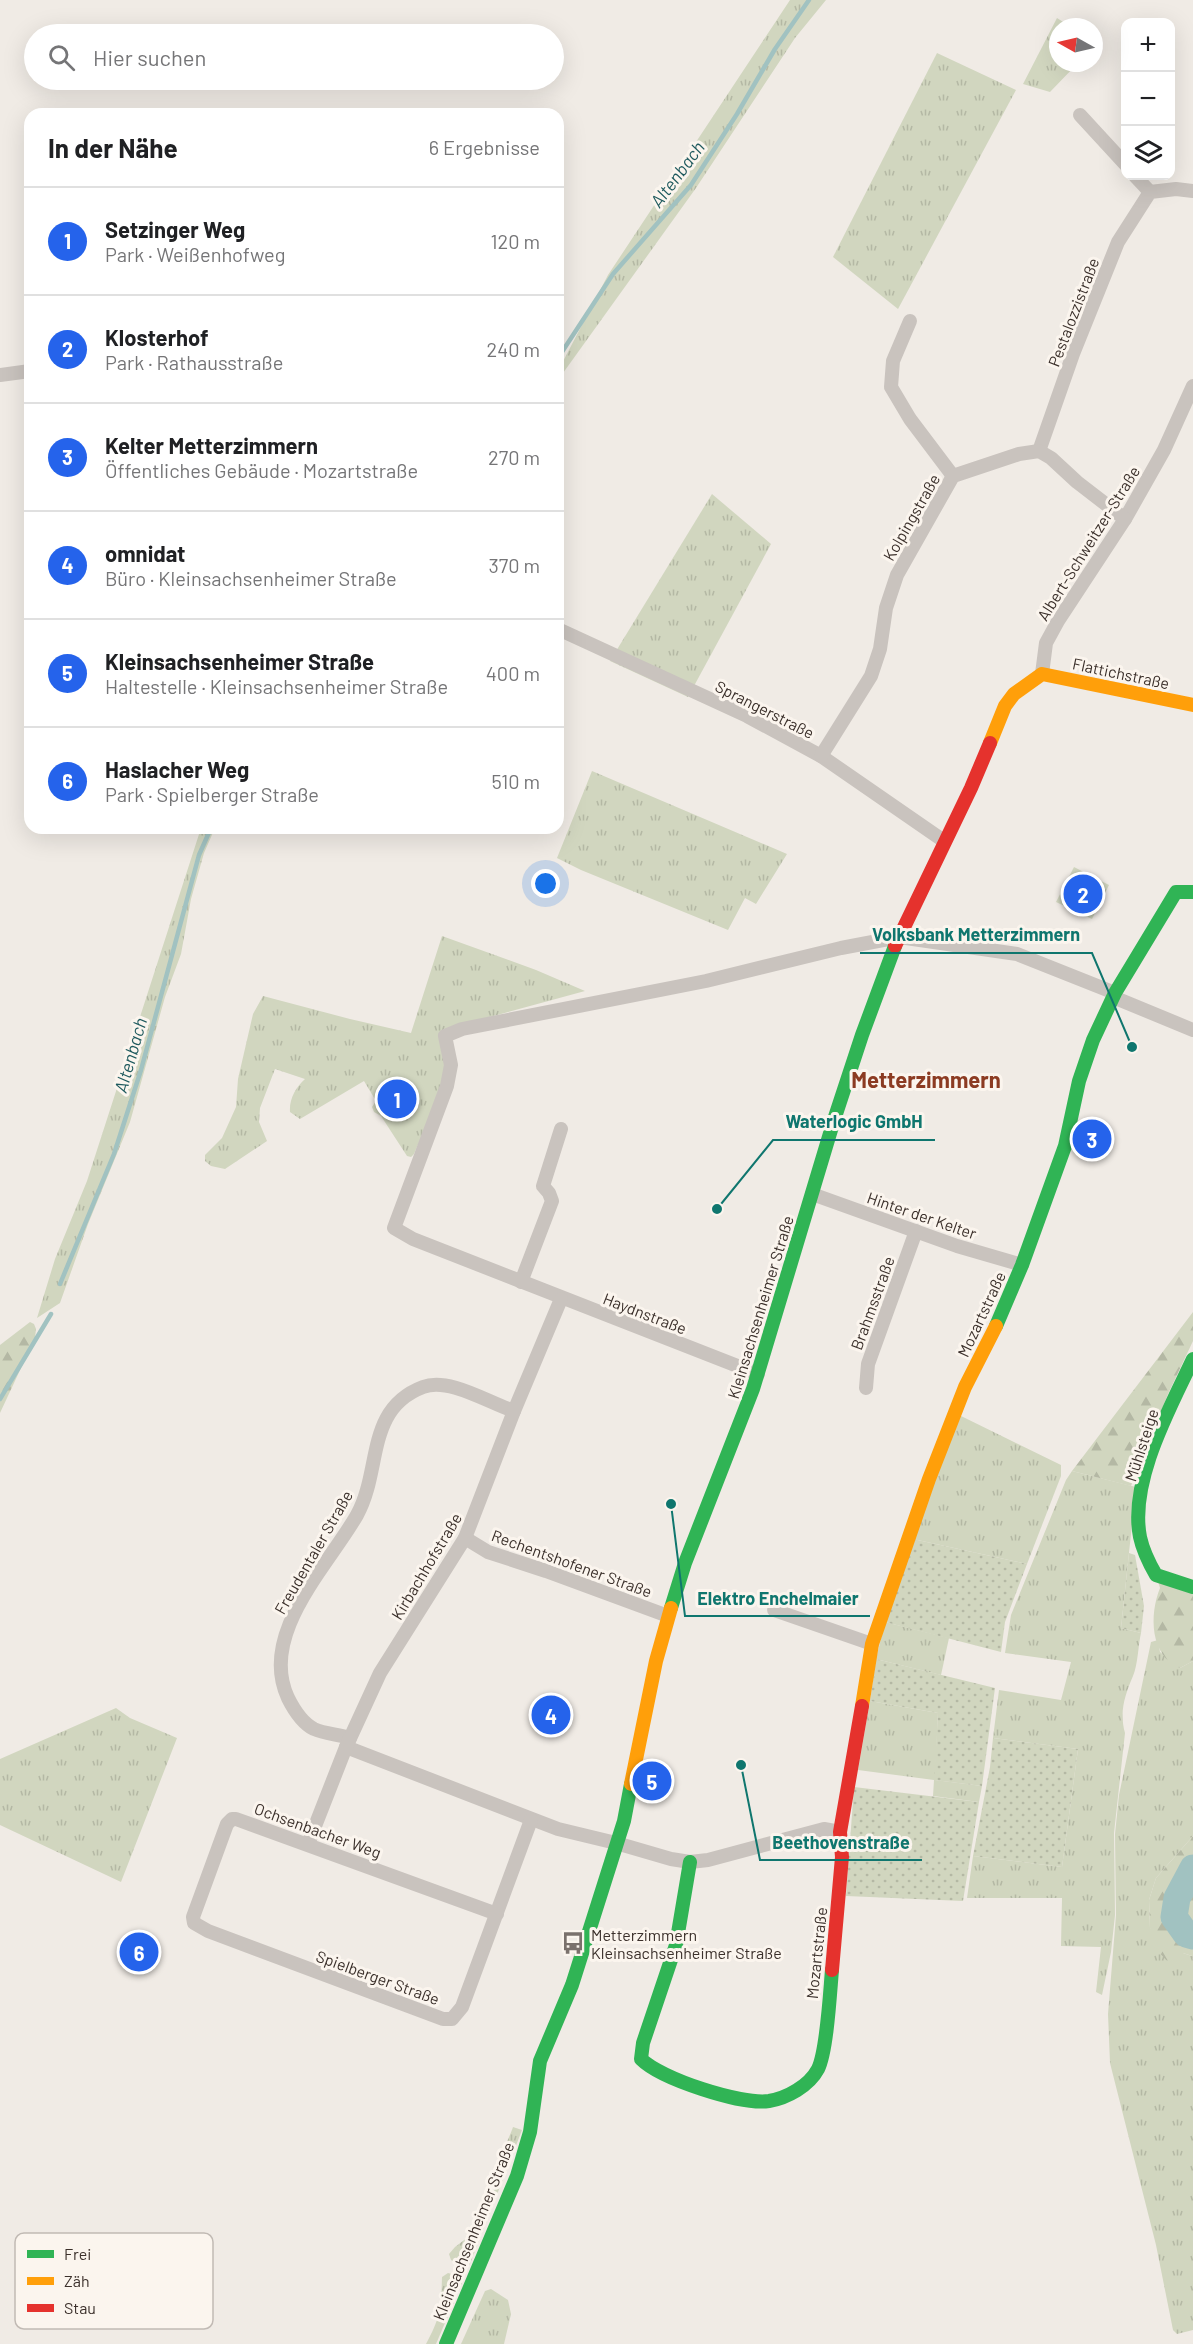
<!DOCTYPE html>
<html lang="de">
<meta charset="utf-8">
<style>
body{margin:0;font-family:Barlow,sans-serif;background:#f2f2f2;color:#202124}
.controls{position:absolute;right:18px;top:18px;display:grid;overflow:hidden;border-radius:12px;box-shadow:0 6px 24px #0002}
.controls button{width:54px;height:54px;display:grid;place-items:center;padding:0;border:0;border-bottom:2px solid #e0e0e0;background:#fff;color:#202124;font:30px sans-serif}
.compass{position:absolute;left:1049px;top:18px;width:54px;height:54px;border-radius:50%;background:#fff;box-shadow:0 6px 24px #0002;rotate:278deg}
.you{position:absolute;left:546px;top:884px;width:21px;height:21px;margin:-15px;border:4px solid #fff;border-radius:50%;background:#1a73e8;box-shadow:0 0 0 9px #1a73e833}
.badge{display:grid;place-items:center;width:39px;height:39px;border-radius:50%;background:#2563eb;color:#fff;font-size:20px;font-weight:700}
.pin{position:absolute;translate:-50% -50%;border:3px solid #fff;box-shadow:0 2px 6px #0006}
.list{margin:0;padding:0;list-style:none}
h2{display:flex;justify-content:space-between;align-items:center;height:78px;margin:0;padding:0 24px;font-size:26px}
h2 small{font-size:20px;font-weight:400;color:#757577}
.list li{display:grid;grid-template-columns:39px 1fr auto;gap:18px;align-items:center;box-sizing:border-box;height:108px;padding:0 24px;border-top:2px solid #e0e0e0}
.list b{display:block;font-size:22px;white-space:nowrap}
.list p{margin:0;font-size:20px;white-space:nowrap;color:#757577}
.list em{font-size:20px;font-style:normal;color:#757577}
.icon{flex:none;width:33px;height:33px;fill:none;stroke:currentColor;stroke-width:2;stroke-linecap:round;stroke-linejoin:round}
.map{position:relative;flex:none;width:1193px;height:2344px;overflow:hidden}
.search{position:absolute;background:#fff;box-shadow:0 6px 24px #0002;left:24px;top:24px;width:540px;height:66px;display:flex;align-items:center;gap:15px;box-sizing:border-box;padding:0 21px;border-radius:33px;color:#757577;font-size:22px}
.panel{position:absolute;background:#fff;box-shadow:0 6px 24px #0002;left:24px;top:108px;width:540px;height:726px;border-radius:18px}
.map>svg:first-child{display:block}
.grass{fill:url(#grass-tufts)}
.forest{fill:url(#forest-firs)}
.garden{fill:url(#garden-dots)}
.lines{fill:none;stroke-linecap:round;stroke-linejoin:round}
.stream{stroke:#a1c2c1;stroke-width:4.5}
.river{stroke:#a1c2c1;stroke-width:27}
.street{stroke:#c9c3be;stroke-width:14}
.fast{stroke:#30b455;stroke-width:14}
.slow{stroke:#ff9f0a;stroke-width:14}
.jam{stroke:#e5322d;stroke-width:14}
.labels{text-anchor:middle;dominant-baseline:central;stroke-width:6;stroke-linejoin:round;paint-order:stroke}
.street-label{font-size:16px;fill:#3b302b;stroke:#fbf5ee}
.poi-label{font-size:16px;fill:#3b302b;stroke:#fbf5ee;text-anchor:start}
.water-label{font-size:18px;font-style:italic;fill:#1f5a5e;stroke:#fbf5ee}
.district-label{font-size:22px;font-weight:bold;fill:#8c3b22;stroke:#fbf5ee}
.key{fill:#fbf5ee;stroke:#c1bab4;stroke-width:1.5}
.key-label{font-size:16px;fill:#3b302b}
.leader{fill:none;stroke:#0f766e;stroke-width:2}
.callout-dot{fill:#0f766e;stroke:#fbf5ee;stroke-width:2}
.callout-label{font-size:18px;text-anchor:middle;font-weight:bold;fill:#0f766e;stroke:#fbf5ee;stroke-width:6;stroke-linejoin:round;paint-order:stroke}
</style>
<div class="map">
<svg width="1193" height="2344" viewBox="0 0 1193 2344">
<defs>
<pattern id="grass-tufts" width="24" height="20" patternUnits="userSpaceOnUse" patternTransform="scale(1.5)"><rect width="24" height="20" fill="#d1d6bf"/><path d="M3 7l-1-3M5 7V3M7 7l1-3M15 17l-1-3M17 17v-4M19 17l1-3" fill="none" stroke="#b4b8a4"/></pattern>
<pattern id="forest-firs" width="22" height="20" patternUnits="userSpaceOnUse" patternTransform="scale(1.5)"><rect width="22" height="20" fill="#d1d6bf"/><path d="M5 1l3.5 6h-7zM16 11l3.5 6h-7z" fill="#b4b8a4"/></pattern>
<pattern id="garden-dots" width="8" height="8" patternUnits="userSpaceOnUse" patternTransform="scale(1.5)"><rect width="8" height="8" fill="#d1d6bf"/><path d="M2 2h.1M6 6h.1" fill="none" stroke="#b4b8a4" stroke-width="1.8" stroke-linecap="round"/></pattern>
</defs>
<rect width="100%" height="100%" fill="#f0ebe5"/>
<g class="grass">
<path d="M790,0H826L795,38L696,188L558,380V371L608,275Z"/>
<path d="M1057,18L1071,27H1058V63H1078L1050,92L1023,84Z"/>
<path d="M937,53L1016,90L898,309L833,257Z"/>
<path d="M712,494L771,544L688,697L610,661Z"/>
<path d="M592,771L787,854L756,904L745,898L728,930L581,870L557,858Z"/>
<path d="M201,828H215L204,853L191,899L181,954L165,997L130,1122L88,1224L60,1303L37,1318L55,1259L87,1181Z"/>
<path d="M1074,867L1109,885L1092,919L1056,902Z"/>
<path d="M442,936L536,970L585,991L461,1025L439,1034C441,1043 445,1053 446,1062C448,1080 422,1135 414,1154L411,1157L407,1156L381,1116L374,1112L372,1107L376,1101L364,1081L300,1119L290,1112C289,1099 296,1087 305,1079L275,1069L260,1108L259,1122L267,1141L225,1169L211,1166L205,1161V1155L222,1138L236,1107L238,1079L253,1014L263,996L350,1019L411,1033Z"/>
<path d="M959,1415L1061,1465V1476L1027,1564L913,1539Z"/>
<path d="M1072,1471L1136,1487L1121,1628L1141,1633C1138,1646 1138,1664 1133,1676C1125,1695 1119,1712 1125,1733L1114,1833L1115,1915L1111,1952L1102,1995L1096,1992L1101,1947L1061,1946L1062,1898H967L973,1856L1062,1867L1078,1749L993,1738L999,1690L1061,1700L1071,1662L1005,1653L1011,1615L1066,1480Z"/>
<path d="M885,1622L949,1638L941,1675L876,1659Z"/>
<path d="M1158,1640L1160,1652L1180,1668L1193,1661V1836L1156,1878L1149,1900L1150,1928L1183,1953L1192,1956L1193,1961V2330L1177,2334L1173,2330L1156,2245L1110,2063L1108,2014L1116,1915L1115,1834L1119,1795L1151,1642Z"/>
<path d="M870,1701L938,1713L935,1780L982,1786L979,1802L933,1796L934,1780L858,1770Z"/>
<path d="M116,1708L130,1718L177,1738L121,1882L0,1825V1759Z"/>
<path d="M513,2127L522,2130L470,2264L467,2266L459,2265L451,2260L449,2254L455,2247L476,2231L477,2225L495,2189L501,2173C495,2164 509,2139 513,2127Z"/>
<path d="M448,2273L462,2277V2283L436,2344H426C441,2316 441,2309 442,2277Z"/>
<path d="M491,2289L508,2300L511,2314L504,2344H461L485,2291Z"/>
</g>
<g class="forest">
<path d="M1193,1312V1341L1168,1394L1131,1486L1072,1471Z"/>
<path d="M30,1322L34,1324L36,1329L35,1338L0,1413V1345Z"/>
<path d="M1156,1575L1193,1587V1661L1180,1668C1150,1656 1149,1615 1160,1588Z"/>
<path d="M1193,1836V1961L1192,1956L1183,1953L1168,1962L1156,1949L1150,1928L1149,1900L1156,1878Z"/>
</g>
<g class="garden">
<path d="M913,1539L1027,1564L1005,1622L1001,1652L885,1622Z"/>
<path d="M1129,1553L1135,1555L1144,1606L1141,1633L1121,1628Z"/>
<path d="M876,1659L995,1688L982,1786L934,1780L938,1713L870,1701Z"/>
<path d="M993,1738L1078,1749L1062,1867L973,1856L990,1767Z"/>
<path d="M854,1787L979,1802L963,1901L846,1896Z"/>
</g>
<g class="lines">
<g class="stream">
<path d="M558,358L613,274L691,185L737,114L775,49L809,0"/>
<path d="M60,1284L114,1154L141,1070L199,855L211,828"/>
<path d="M0,1399L51,1314"/>
</g>
<path class="river" d="M1193,1868L1177,1898L1174,1917L1186,1934L1193,1936"/>
<g class="street">
<path d="M1080,115L1126,165"/>
<path d="M1135,176L1150,192"/>
<path d="M910,321L893,361L891,387L910,419L953,476"/>
<path d="M0,375L30,371"/>
<path d="M1039,451L1073,354L1118,242L1150,192L1176,189L1193,191"/>
<path d="M558,629L747,716L821,756L944,841"/>
<path d="M1042,674L1046,643L1058,621L1125,519L1164,450L1193,386"/>
<path d="M821,756L871,676L880,649L886,608L897,575L953,476L1019,454L1039,451L1051,458L1077,482L1125,519"/>
<path d="M1113,997L1193,1030"/>
<path d="M812,1194L957,1246L1022,1265"/>
<path d="M521,1282L552,1201L549,1193L543,1186L561,1129"/>
<path d="M758,1374L413,1239L394,1228L447,1086L451,1065L445,1036L462,1029L706,981L841,948L899,937L1017,954L1115,993"/>
<path d="M866,1388L868,1364L916,1231"/>
<path d="M465,1538L488,1552L546,1571L668,1616"/>
<path d="M774,1610L872,1644"/>
<path d="M350,1738C338,1734 325,1734 314,1729C302,1723 294,1710 288,1698C258,1634 328,1566 357,1515C382,1470 365,1409 423,1387C449,1377 489,1403 514,1411"/>
<path d="M346,1747L558,1829L616,1843L671,1859L690,1862L708,1860L824,1829L840,1832"/>
<path d="M308,1844L346,1747L380,1673L465,1538L514,1411L561,1299"/>
<path d="M497,1914L236,1819H232L227,1824L193,1917L194,1923L208,1931L443,2019H452L462,2007L531,1820"/>
</g>
<g class="fast">
<path d="M996,1326L1022,1265L1065,1146L1079,1081L1093,1040L1115,993L1176,892H1193"/>
<path d="M1193,1359C1170,1408 1129,1481 1140,1537C1143,1551 1149,1563 1156,1575L1193,1587"/>
<path d="M671,1608L685,1563L753,1389L834,1120L862,1035L895,946"/>
<path d="M690,1862L676,1945L643,2043L641,2059C661,2079 741,2105 769,2101C787,2098 809,2086 818,2069C827,2051 830,1992 832,1970"/>
<path d="M446,2344L517,2176L530,2132L540,2061L572,1985L624,1821L631,1784"/>
</g>
<g class="slow">
<path d="M990,743L1005,706L1014,694L1042,674L1193,705"/>
<path d="M862,1706L872,1644L929,1479L965,1387L996,1326"/>
<path d="M631,1784L656,1661L671,1608"/>
</g>
<g class="jam">
<path d="M895,946L971,788L990,743"/>
<path d="M832,1970L842,1857L840,1832L862,1706"/>
</g>
</g>
<defs>
<g id="bus-bare" transform="scale(1.8)"><path d="M-5-6H5V4H4V6H2V4H-2V6H-4V4H-5ZM-3.5-4V0h7V-4ZM-3.5 1.2v1.5H-2V1.2ZM2 1.2v1.5H3.5V1.2Z" fill="#7a716c" stroke="#fbf5ee" stroke-width="2.5" paint-order="stroke"/></g>
</defs>
<g fill-rule="evenodd">
<use href="#bus-bare" x="573" y="1943"/>
</g>
<g class="labels">
<g class="street-label">
<text transform="translate(1073 312) rotate(-69)">Pestalozzistraße</text>
<text transform="translate(911 517) rotate(-60)">Kolpingstraße</text>
<text transform="translate(1088 543) rotate(-58)">Albert-Schweitzer-Straße</text>
<text transform="translate(1121 673) rotate(12)">Flattichstraße</text>
<text transform="translate(765 709) rotate(27)">Sprangerstraße</text>
<text transform="translate(922 1215) rotate(19)">Hinter der Kelter</text>
<text transform="translate(872 1303) rotate(-70)">Brahmsstraße</text>
<text transform="translate(760 1307) rotate(-73)">Kleinsachsenheimer Straße</text>
<text transform="translate(645 1313) rotate(21)">Haydnstraße</text>
<text transform="translate(981 1314) rotate(-65)">Mozartstraße</text>
<text transform="translate(1141 1445) rotate(-72)">Mühlsteige</text>
<text transform="translate(313 1552) rotate(-60)">Freudentaler Straße</text>
<text transform="translate(572 1563) rotate(20)">Rechentshofener Straße</text>
<text transform="translate(426 1566) rotate(-59)">Kirbachhofstraße</text>
<text transform="translate(318 1830) rotate(20)">Ochsenbacher Weg</text>
<text transform="translate(816 1953) rotate(-84)">Mozartstraße</text>
<text transform="translate(378 1977) rotate(20)">Spielberger Straße</text>
<text transform="translate(473 2231) rotate(-68)">Kleinsachsenheimer Straße</text>
</g>
<g class="poi-label">
<text x="591" y="1934">Metterzimmern<tspan x="591" dy="18">Kleinsachsenheimer Straße</tspan></text>
</g>
<g class="water-label">
<text transform="translate(677 174) rotate(-53)">Altenbach</text>
<text transform="translate(130 1055) rotate(-74)">Altenbach</text>
</g>
<g class="district-label">
<text x="926" y="1079">Metterzimmern</text>
</g>
</g>
<rect x="15" y="2233" width="198" height="96" rx="9" class="key"/>
<rect x="27" y="2250" width="27" height="8" fill="#30b455"/>
<rect x="27" y="2277" width="27" height="8" fill="#ff9f0a"/>
<rect x="27" y="2304" width="27" height="8" fill="#e5322d"/>
<g class="key-label">
<text x="64" y="2260">Frei</text>
<text x="64" y="2287">Zäh</text>
<text x="64" y="2314">Stau</text>
</g>
<path class="leader" d="M1132 1047L1092 953H860M717 1209L773 1140H935M671 1504L685 1616H870M741 1765L760 1860H922"/>
<g class="callout-dot">
<circle cx="1132" cy="1047" r="6"/>
<circle cx="717" cy="1209" r="6"/>
<circle cx="671" cy="1504" r="6"/>
<circle cx="741" cy="1765" r="6"/>
</g>
<g class="callout-label">
<text x="976" y="941">Volksbank Metterzimmern</text>
<text x="854" y="1128">Waterlogic GmbH</text>
<text x="778" y="1605">Elektro Enchelmaier</text>
<text x="841" y="1849">Beethovenstraße</text>
</g>
</svg>
<div class="controls">
<button>+</button>
<button>−</button>
<button><svg class="icon" aria-label="layers" viewBox="0 0 24 24"><path d="M12 4l9 5-9 5-9-5zM3 14l9 5 9-5"/></svg></button>
</div>
<svg class="compass" viewBox="-18 -18 36 36"><path d="M0-13l5 13h-10z" fill="#e53935"/><path d="M0 13l5-13h-10z" fill="#757577"/></svg>
<div class="you"></div>
<div class="pin badge" style="left:397px;top:1099px">1</div>
<div class="pin badge" style="left:1083px;top:894px">2</div>
<div class="pin badge" style="left:1092px;top:1139px">3</div>
<div class="pin badge" style="left:551px;top:1715px">4</div>
<div class="pin badge" style="left:652px;top:1781px">5</div>
<div class="pin badge" style="left:139px;top:1952px">6</div>
<div class="search"><svg class="icon" aria-label="search" viewBox="0 0 24 24"><circle cx="10" cy="10" r="6"/><path d="M15 15l6 6"/></svg>Hier suchen</div>
<section class="panel">
<h2>In der Nähe<small>6 Ergebnisse</small></h2>
<ul class="list">
<li><span class="badge">1</span><div><b>Setzinger Weg</b><p>Park · Weißenhofweg</p></div><em>120 m</em></li>
<li><span class="badge">2</span><div><b>Klosterhof</b><p>Park · Rathausstraße</p></div><em>240 m</em></li>
<li><span class="badge">3</span><div><b>Kelter Metterzimmern</b><p>Öffentliches Gebäude · Mozartstraße</p></div><em>270 m</em></li>
<li><span class="badge">4</span><div><b>omnidat</b><p>Büro · Kleinsachsenheimer Straße</p></div><em>370 m</em></li>
<li><span class="badge">5</span><div><b>Kleinsachsenheimer Straße</b><p>Haltestelle · Kleinsachsenheimer Straße</p></div><em>400 m</em></li>
<li><span class="badge">6</span><div><b>Haslacher Weg</b><p>Park · Spielberger Straße</p></div><em>510 m</em></li>
</ul>
</section>
</div>
